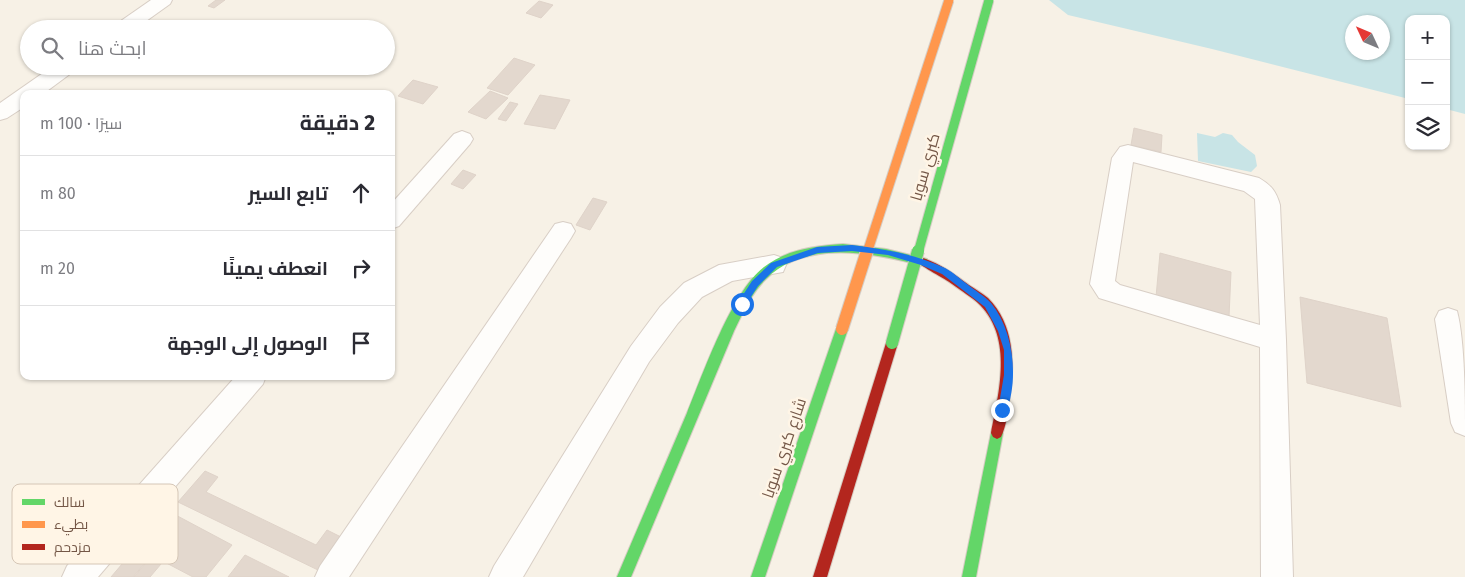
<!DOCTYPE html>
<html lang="ar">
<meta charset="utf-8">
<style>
body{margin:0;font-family:"Fira Sans",Cairo,sans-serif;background:#f2f2f3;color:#2b2b33;direction:rtl}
.controls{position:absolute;right:15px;top:15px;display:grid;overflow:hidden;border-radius:10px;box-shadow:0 1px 4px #0004}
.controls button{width:45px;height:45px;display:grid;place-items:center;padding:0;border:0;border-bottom:1px solid #e1e1e2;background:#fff;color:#2b2b33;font:25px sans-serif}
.compass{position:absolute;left:1345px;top:15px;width:45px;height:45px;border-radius:50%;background:#fff;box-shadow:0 1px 4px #0004;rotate:314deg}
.stop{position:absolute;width:15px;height:15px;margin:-11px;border:4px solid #1a73e8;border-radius:50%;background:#fff}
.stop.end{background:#1a73e8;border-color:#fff;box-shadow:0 1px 5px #0008}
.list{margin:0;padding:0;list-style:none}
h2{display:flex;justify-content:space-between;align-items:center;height:65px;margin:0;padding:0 20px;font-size:21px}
h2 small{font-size:16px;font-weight:400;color:#7c7c81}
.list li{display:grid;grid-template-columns:32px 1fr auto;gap:15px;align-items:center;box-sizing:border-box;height:75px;padding:0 20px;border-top:1px solid #e1e1e2}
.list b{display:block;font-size:19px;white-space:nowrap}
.list em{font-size:16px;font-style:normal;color:#7c7c81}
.icon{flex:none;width:28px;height:28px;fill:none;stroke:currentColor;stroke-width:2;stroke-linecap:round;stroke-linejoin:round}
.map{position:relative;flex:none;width:1465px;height:577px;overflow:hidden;direction:ltr}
.search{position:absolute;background:#fff;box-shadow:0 1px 4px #0004;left:20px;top:20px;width:375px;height:55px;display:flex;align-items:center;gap:12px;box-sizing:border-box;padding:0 18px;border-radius:28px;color:#7c7c81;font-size:19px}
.panel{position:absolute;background:#fff;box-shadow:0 1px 4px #0004;left:20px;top:90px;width:375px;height:290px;border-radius:10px;direction:rtl}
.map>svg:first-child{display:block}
.water{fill:#c8e4e6;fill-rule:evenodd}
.building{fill:#e3d8ce;stroke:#dfd3c9}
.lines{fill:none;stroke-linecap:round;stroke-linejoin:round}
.street-casing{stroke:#d8cec5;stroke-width:2}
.fast-casing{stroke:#d6ccc3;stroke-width:2}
.jam-casing{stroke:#d6ccc3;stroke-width:2}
.street{fill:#fefdfb;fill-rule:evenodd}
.fast{fill:#63d668;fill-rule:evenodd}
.jam{fill:#b3261e;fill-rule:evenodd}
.fast-bridge-far1-casing{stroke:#d5ccc4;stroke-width:11;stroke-linecap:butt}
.fast-bridge-casing{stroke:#d5ccc4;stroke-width:14;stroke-linecap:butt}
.slow-bridge-far1-casing{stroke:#d5ccc4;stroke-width:11;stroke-linecap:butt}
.slow-bridge-casing{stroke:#d5ccc4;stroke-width:14;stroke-linecap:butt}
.fast-bridge-far1{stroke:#63d668;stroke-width:9}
.fast-bridge{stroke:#63d668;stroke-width:12}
.slow-bridge-far1{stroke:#ff974d;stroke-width:9}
.slow-bridge{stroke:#ff974d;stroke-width:12}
.route{fill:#1a73e8}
.labels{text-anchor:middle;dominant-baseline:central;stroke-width:5;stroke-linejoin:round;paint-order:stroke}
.street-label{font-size:16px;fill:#745747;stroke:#fff5e6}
.key{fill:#fff5e6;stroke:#d5c6b6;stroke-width:1}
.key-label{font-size:14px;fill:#745747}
</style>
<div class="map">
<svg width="1465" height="577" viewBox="0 0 1465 577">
<rect width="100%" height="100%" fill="#f7f1e6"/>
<g class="water">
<path d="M1049,0H1465V114L1446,109V19H1409V99L1212,49L1068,15ZM1352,22H1382V52H1352Z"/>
<path d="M1197,133L1215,137L1223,133L1232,135L1238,142L1255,155L1257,166L1251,172L1198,161Z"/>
</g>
<g class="building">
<path d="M216,0H225L214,8L208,6Z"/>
<path d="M539,1L553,5L541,18L526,13Z"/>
<path d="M514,58L535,65L508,95L487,88Z"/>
<path d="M413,80L438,87L423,104L398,96Z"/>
<path d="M490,91L508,98L486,119L468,112Z"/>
<path d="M540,95L570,100L555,129L524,124Z"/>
<path d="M510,102L518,104L506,121L498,119Z"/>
<path d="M1134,128L1162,135L1161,152L1131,145Z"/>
<path d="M463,170L476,175L463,189L451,184Z"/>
<path d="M593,198L607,202L590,230L576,225Z"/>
<path d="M1160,253L1231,272L1229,317L1156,297Z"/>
<path d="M1300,297L1387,318L1401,407L1307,383Z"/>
<path d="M205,471L218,477L206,492L316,545L327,530L343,538L320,571L178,502Z"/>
<path d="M170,512L232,545L206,577H193L155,557L171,537L156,530Z"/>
<path d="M151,530L166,538L133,577H111Z"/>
<path d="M245,555L289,577H228Z"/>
<path d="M150,558L161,564L150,577H134Z"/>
</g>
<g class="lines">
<g class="street-casing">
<g id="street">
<path d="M151,0H172L170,4L135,29H112L115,25Z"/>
<path d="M53,66H77L74,71L43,94H24V107L7,118L0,120V103Z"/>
<path d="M462,131L470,134L473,139L470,144L399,226L391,229V204L454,134Z"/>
<path d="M1128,145L1259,178C1271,185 1276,191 1280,205L1286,340L1293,577H1261L1260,347L1099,298L1090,284L1112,158L1120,147ZM1133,162L1244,191L1255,199L1260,325L1120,285L1115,281Z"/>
<path d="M563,222L571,224L575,231L571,238L349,577H315L320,566L555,224Z"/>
<path d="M774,255L783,258L786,265L783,272L732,281L702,297L678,323L649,362L523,577H489L494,566L631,346L660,307L684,283L719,265Z"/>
<path d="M1448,308L1457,311C1465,341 1465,402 1465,436L1455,432L1451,423L1435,319L1439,311Z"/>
<path d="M236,376H266L263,384L98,577H62L67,566Z"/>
</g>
</g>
<g class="fast-casing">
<g id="fast">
<path d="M843,244L886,249L923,258L927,259L928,262L927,265L923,266C875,253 806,239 766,279C751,293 743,313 734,331L631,577H617C640,522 664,468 687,413C703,374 732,291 764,267C788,249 815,246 843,244Z"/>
<path d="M842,324L846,326L848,329L765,577H751L836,329L838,326Z"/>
<path d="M997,427L1001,429L1003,433L976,577H962L991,433L993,429Z"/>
</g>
</g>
<g class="jam-casing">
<g id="jam">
<path d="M923,258C941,264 954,274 969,285C975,289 982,293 988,298C1014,324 1015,362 1010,396C1008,409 1007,425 1001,437L997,439L993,437L991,433C999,392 1013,339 980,305C972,297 961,291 952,284C946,279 920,266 918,262L919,259Z"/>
<path d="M892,338L896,339L898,343L827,577H813L886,343L888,339Z"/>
</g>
</g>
<use href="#street" class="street"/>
<use href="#fast" class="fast"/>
<use href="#jam" class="jam"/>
<g class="fast-bridge-far1-casing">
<path id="fast-bridge-far1" d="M918,253L989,0"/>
</g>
<g class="fast-bridge-casing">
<path id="fast-bridge" d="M892,343L918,251"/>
</g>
<g class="slow-bridge-far1-casing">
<path id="slow-bridge-far1" d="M867,253L949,0"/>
</g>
<g class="slow-bridge-casing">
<path id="slow-bridge" d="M842,329L867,251"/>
</g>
<use href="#fast-bridge-far1" class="fast-bridge-far1"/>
<use href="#fast-bridge" class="fast-bridge"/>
<use href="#slow-bridge-far1" class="slow-bridge-far1"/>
<use href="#slow-bridge" class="slow-bridge"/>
</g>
<path class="route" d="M852,245C884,249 915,254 945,268C953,272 960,279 967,284C974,290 985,296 991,303C1014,331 1019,379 1006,413H999L998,410L1004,375V350L998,331L985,307L942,274L921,265L888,255L852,251L818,253L777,267L758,286L745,306H739V301L752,281L771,263L817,247Z"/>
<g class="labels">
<g class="street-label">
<text transform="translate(925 167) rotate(-74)">كبري سوبا</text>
<text transform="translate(784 448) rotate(-71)">شارع كبري سوبا</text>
</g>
</g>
<rect x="12" y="484" width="166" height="80" rx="8" class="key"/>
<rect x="22" y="499" width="23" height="6" fill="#63d668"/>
<rect x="22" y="521" width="23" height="7" fill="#ff974d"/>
<rect x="22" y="544" width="23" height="6" fill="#b3261e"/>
<g class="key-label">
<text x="54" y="507">سالك</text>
<text x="54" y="529">بطيء</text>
<text x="54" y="552">مزدحم</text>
</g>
</svg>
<div class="controls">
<button>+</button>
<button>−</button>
<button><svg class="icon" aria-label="layers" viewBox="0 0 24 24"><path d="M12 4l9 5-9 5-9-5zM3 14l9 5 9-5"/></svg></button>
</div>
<svg class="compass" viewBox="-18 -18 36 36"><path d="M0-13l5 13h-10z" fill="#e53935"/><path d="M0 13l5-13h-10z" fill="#7c7c81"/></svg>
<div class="stop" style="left:742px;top:304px"></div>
<div class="stop end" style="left:1002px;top:410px"></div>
<div class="search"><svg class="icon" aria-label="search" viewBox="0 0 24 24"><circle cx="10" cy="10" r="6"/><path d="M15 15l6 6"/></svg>ابحث هنا</div>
<section class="panel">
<h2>2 دقيقة<small>سيرًا · 100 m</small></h2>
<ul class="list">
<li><svg class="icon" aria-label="ahead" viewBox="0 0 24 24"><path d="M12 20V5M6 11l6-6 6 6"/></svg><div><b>تابع السير</b></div><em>80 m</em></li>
<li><svg class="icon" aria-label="right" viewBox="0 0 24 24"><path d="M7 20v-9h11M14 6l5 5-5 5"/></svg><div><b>انعطف يمينًا</b></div><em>20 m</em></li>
<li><svg class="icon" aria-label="arrive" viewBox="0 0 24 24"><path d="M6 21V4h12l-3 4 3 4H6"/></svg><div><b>الوصول إلى الوجهة</b></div></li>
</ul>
</section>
</div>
